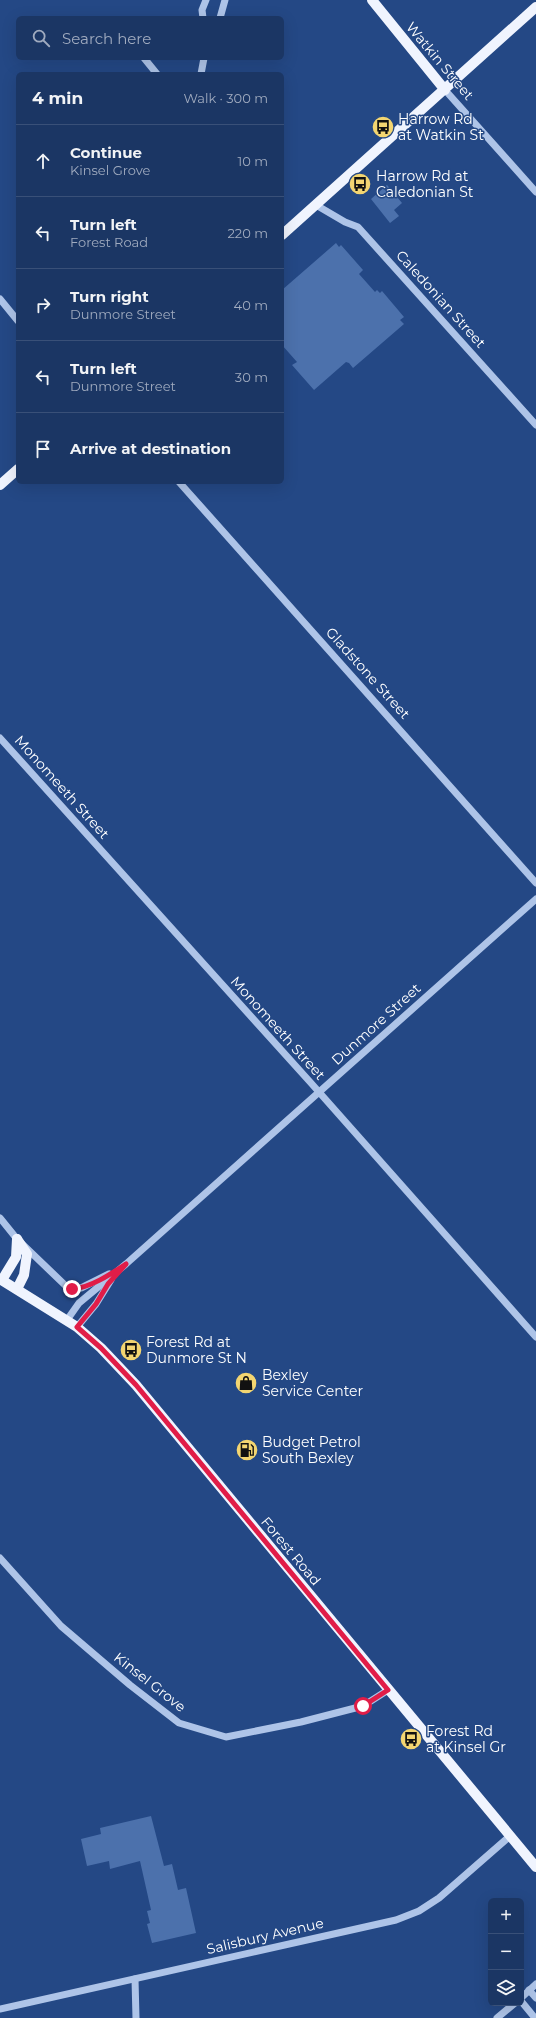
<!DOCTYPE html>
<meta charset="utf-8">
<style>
body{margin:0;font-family:Montserrat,sans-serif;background:#28416d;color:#f1f3f6}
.controls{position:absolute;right:12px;bottom:12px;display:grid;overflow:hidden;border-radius:6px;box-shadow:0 4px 16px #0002}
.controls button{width:36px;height:36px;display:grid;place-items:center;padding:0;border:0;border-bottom:1px solid #395078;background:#1b3664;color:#f1f3f6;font:20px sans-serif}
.stop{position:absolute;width:12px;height:12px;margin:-9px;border:3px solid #e11d48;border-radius:50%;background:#fff}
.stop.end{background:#e11d48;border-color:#fff;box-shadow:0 1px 4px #0008}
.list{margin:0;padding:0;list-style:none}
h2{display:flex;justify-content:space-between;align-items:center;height:52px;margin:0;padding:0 16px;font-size:17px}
h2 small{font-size:13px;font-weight:400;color:#a0abbf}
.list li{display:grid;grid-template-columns:26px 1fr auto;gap:12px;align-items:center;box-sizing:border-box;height:72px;padding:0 16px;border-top:1px solid #395078}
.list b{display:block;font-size:15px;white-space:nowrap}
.list p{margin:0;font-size:13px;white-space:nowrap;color:#a0abbf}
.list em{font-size:13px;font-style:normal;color:#a0abbf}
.icon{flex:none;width:22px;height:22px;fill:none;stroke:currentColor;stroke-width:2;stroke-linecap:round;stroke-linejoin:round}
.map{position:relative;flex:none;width:536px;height:2018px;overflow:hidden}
.search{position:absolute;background:#1b3664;box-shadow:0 4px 16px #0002;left:16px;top:16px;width:268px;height:44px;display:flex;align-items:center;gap:10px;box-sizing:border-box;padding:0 14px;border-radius:6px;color:#a0abbf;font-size:15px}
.panel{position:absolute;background:#1b3664;box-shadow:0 4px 16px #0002;left:16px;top:72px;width:268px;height:412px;border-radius:6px}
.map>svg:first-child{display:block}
.building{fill:#4c71ac}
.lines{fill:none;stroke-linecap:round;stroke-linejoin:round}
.minor{stroke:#aec4e8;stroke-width:7}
.major{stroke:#f0f4fe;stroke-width:10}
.route{stroke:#e11d48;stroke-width:5}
.labels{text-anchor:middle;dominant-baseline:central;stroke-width:3;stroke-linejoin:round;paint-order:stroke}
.street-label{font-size:14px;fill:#fff;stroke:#244885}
.poi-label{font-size:14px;fill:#fff;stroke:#244885;text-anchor:start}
</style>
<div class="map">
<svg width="536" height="2018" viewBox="0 0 536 2018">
<rect width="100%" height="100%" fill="#244885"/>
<g class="building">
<path d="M387,185L402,203L394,210L399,216L390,223L371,199Z"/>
<path d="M336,243L339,247L341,245L363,270L359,274L375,292L377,290L380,293L382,291L404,317L400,320L404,324L353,368L349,363L346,362L314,390L292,365L297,362L282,345V290Z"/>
<path d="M151,1816L164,1866L172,1864L178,1890L186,1888L196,1933L152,1943L147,1924L150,1923L147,1911L151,1910L140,1861L110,1869L109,1861L87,1866L81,1839L101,1834L100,1828Z"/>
</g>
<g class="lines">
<g class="minor">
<path d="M203,18L202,10L206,0"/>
<path d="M220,18L225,0"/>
<path d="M144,58L157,74"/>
<path d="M201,74L204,58"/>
<path d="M445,90L536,192"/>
<path d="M316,205L345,222L358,227L536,425"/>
<path d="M0,299L18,321"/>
<path d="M179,482L536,883"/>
<path d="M0,738L311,1083L536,1337"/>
<path d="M0,1218L17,1239L68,1288H81L109,1274"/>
<path d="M67,1320L79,1303L126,1264L536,899"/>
<path d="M77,1327L96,1304L111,1280"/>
<path d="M0,1558L61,1626L130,1685L179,1723L226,1737L301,1722L363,1706L388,1690"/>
<path d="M135,1979L136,2018"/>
<path d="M529,1990L536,1998"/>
<path d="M521,1998L536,1984"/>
<path d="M521,2001L535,2018"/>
<path d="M0,2009L396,1920L419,1911L439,1898L510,1836"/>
<path d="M497,2018L515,2003"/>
</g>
<g class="major">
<path d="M372,0L445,90"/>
<path d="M282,235L536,7"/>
<path d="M0,485L18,469"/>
<path d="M0,1279L77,1327L101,1348L136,1385L536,1867"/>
<path d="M2,1280L16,1257L17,1239"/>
<path d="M17,1289L24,1275L27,1254L17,1239"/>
</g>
</g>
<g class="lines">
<path class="route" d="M72,1289C90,1288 111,1274 126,1264L108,1284L96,1304L77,1327L101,1348L136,1385L388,1690L363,1706"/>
</g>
<defs>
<g id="bus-disc" transform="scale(1.15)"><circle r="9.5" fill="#f3d571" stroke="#244885"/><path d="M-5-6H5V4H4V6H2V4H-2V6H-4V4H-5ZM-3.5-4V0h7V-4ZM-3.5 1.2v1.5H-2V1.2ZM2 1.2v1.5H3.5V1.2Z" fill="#111"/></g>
<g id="shop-disc" transform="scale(1.15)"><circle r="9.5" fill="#f3d571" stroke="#244885"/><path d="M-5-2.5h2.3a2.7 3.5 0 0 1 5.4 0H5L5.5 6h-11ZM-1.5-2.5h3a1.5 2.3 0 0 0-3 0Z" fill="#111"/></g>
<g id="fuel-disc" transform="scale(1.15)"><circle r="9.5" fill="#f3d571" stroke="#244885"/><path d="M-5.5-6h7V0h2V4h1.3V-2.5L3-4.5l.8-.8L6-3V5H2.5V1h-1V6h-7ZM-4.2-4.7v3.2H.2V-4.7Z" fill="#111"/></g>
</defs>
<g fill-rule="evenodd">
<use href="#bus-disc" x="383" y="127"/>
<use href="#bus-disc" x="360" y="184"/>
<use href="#bus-disc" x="131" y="1350"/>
<use href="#shop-disc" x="246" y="1383"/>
<use href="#fuel-disc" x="247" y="1450"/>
<use href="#bus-disc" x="411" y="1739"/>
</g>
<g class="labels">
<g class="street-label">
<text transform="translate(440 61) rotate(50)">Watkin Street</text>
<text transform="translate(441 299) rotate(48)">Caledonian Street</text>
<text transform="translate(368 673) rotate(48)">Gladstone Street</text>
<text transform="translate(62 787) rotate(48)">Monomeeth Street</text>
<text transform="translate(376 1024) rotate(-42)">Dunmore Street</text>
<text transform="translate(278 1028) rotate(48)">Monomeeth Street</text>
<text transform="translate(291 1551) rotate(50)">Forest Road</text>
<text transform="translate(150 1682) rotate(38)">Kinsel Grove</text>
<text transform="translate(265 1936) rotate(-13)">Salisbury Avenue</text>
</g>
<g class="poi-label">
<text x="398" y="119">Harrow Rd<tspan x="398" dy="16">at Watkin St</tspan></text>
<text x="376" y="176">Harrow Rd at<tspan x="376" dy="16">Caledonian St</tspan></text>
<text x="146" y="1342">Forest Rd at<tspan x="146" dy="16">Dunmore St N</tspan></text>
<text x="262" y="1375">Bexley<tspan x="262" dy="16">Service Center</tspan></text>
<text x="262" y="1442">Budget Petrol<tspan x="262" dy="16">South Bexley</tspan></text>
<text x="426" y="1731">Forest Rd<tspan x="426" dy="16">at Kinsel Gr</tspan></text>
</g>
</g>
</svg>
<div class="controls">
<button>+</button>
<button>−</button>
<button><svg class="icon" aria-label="layers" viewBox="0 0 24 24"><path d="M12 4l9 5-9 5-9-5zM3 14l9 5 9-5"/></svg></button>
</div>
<div class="stop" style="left:363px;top:1706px"></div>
<div class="stop end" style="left:72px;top:1289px"></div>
<div class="search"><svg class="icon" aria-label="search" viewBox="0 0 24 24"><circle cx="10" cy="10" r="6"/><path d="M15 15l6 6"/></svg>Search here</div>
<section class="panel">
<h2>4 min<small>Walk · 300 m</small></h2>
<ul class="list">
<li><svg class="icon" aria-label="ahead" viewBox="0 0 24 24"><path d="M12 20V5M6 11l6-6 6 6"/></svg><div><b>Continue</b><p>Kinsel Grove</p></div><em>10 m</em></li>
<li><svg class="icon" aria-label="left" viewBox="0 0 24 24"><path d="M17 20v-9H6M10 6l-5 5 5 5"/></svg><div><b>Turn left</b><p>Forest Road</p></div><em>220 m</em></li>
<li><svg class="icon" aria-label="right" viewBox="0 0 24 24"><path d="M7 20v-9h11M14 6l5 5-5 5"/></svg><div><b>Turn right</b><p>Dunmore Street</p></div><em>40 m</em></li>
<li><svg class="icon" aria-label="left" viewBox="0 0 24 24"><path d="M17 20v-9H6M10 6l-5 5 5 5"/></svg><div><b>Turn left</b><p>Dunmore Street</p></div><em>30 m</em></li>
<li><svg class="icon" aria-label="arrive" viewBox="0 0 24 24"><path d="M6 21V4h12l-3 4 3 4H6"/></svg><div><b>Arrive at destination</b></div></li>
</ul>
</section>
</div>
